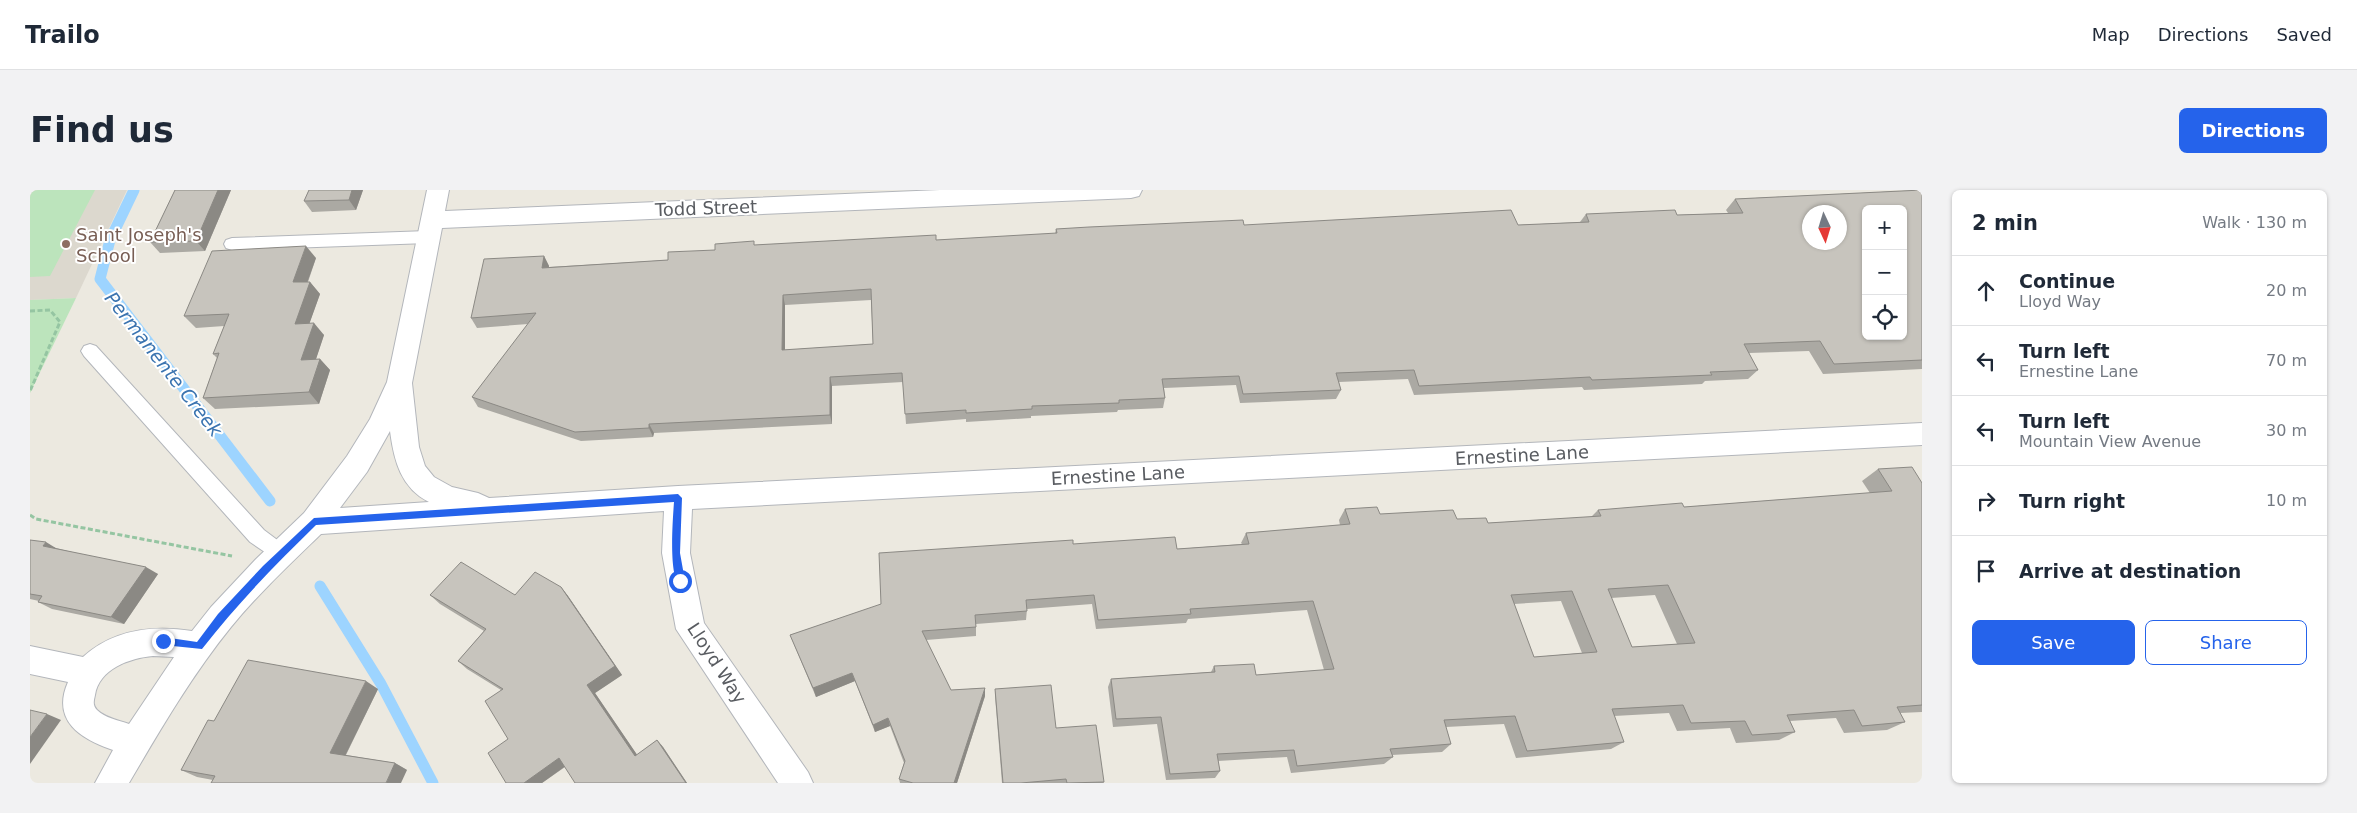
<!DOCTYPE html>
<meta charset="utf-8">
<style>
body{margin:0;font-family:"DejaVu Sans",sans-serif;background:#f2f2f3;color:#1f2937}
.controls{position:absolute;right:15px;top:15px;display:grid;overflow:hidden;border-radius:8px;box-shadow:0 1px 4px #0004}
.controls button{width:45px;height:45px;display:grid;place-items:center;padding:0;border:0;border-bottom:1px solid #e0e1e3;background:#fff;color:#1f2937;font:25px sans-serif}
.compass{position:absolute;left:1772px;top:15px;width:45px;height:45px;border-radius:50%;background:#fff;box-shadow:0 1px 4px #0004;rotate:176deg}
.stop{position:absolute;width:15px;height:15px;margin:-11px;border:4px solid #2563eb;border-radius:50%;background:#fff}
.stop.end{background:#2563eb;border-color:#fff;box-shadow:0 1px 5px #0008}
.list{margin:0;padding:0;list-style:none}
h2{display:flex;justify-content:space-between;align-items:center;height:65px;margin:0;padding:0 20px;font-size:21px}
h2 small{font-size:16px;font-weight:400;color:#747a83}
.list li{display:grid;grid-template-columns:32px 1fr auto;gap:15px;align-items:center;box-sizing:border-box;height:70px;padding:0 20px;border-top:1px solid #e0e1e3}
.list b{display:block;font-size:19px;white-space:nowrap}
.list p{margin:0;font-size:16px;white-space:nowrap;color:#747a83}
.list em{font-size:16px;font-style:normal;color:#747a83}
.actions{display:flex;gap:10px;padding:15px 20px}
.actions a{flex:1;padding:11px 0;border:1px solid #2563eb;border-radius:8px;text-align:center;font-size:18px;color:#2563eb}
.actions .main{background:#2563eb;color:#fff}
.icon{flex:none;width:28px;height:28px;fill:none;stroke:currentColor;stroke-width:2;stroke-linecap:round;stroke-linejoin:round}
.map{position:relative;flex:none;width:1892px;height:593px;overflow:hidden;border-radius:8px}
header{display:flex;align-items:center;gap:30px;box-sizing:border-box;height:70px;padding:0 25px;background:#fff;border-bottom:1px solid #e0e1e3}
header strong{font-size:24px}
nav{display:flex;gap:28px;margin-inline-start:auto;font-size:18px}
.intro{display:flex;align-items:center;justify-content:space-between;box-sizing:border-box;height:120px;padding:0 30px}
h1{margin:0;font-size:35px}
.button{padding:12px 22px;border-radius:8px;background:#2563eb;color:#fff;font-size:18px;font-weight:700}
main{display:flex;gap:30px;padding:0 30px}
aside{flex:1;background:#fff;border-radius:8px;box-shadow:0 1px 4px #0004}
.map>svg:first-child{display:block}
.education{fill:#dcd8ce}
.green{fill:#bce4bc}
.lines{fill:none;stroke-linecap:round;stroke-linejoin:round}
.stream{stroke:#9dd4ff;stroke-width:11}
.lane-casing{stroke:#b3b6bb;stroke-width:2}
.street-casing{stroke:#b3b6bb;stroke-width:2}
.path{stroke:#95c5a2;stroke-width:3;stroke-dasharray:5 2.5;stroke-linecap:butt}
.lane{fill:#fff;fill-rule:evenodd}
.street{fill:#fff;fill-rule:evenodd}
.wall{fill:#aba9a3;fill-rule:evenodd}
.shaded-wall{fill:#8b8984}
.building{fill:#c7c4bd;stroke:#8b8984;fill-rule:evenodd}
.route{fill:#2563eb}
.education-dot{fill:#8d6e63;stroke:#fff;stroke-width:2}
.labels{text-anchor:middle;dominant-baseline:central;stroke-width:4;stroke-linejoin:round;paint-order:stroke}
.street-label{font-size:18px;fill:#595c61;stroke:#fff}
.education-label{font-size:18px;fill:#785e54;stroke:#fff;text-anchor:start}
.water-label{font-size:19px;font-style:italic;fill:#3b74b0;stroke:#fff}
</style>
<header>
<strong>Trailo</strong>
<nav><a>Map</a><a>Directions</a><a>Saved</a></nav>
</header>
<div class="intro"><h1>Find us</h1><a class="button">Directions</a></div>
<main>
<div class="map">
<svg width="1892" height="593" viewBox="0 0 1892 593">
<rect width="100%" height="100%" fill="#ece9e0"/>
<path class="education" d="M0,0H97L46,108L0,110Z"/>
<g class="green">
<path d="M0,0H65L20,86L0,87Z"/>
<path d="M46,108L0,203V110Z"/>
</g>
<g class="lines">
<g class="stream">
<path d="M104,0L80,50L70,89L240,311"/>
<path d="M290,396L351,494L403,593"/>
</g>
<g class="lane-casing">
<g id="lane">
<path d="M398,41L404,43L406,47L404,51L398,53L202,60L196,58L194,54L196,50L202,48Z"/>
<path d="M60,154L66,156L234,340L258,358L261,364L258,370L251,373L220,352L54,166L51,161L54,156Z"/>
</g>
</g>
<g class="street-casing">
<path id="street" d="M397,0H419L415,21L910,0H1112L1109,6L1101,8L412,38L382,193L389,257L395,276L404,287L422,297L448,303L459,308L648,296L1892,233V255L662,319L660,363L674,433L778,582L783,593H748L646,439L632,363L634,321L291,344C260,374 228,404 201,437C162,485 130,540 99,593H65L83,560C51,549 21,531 38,492L0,484V456L53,467C84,439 123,435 162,441L181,417L226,369L274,323L317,266L340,229L357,192ZM360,241C364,271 371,298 399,312L310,318L337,282ZM123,466L144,467L99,534C88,530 75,528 67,520C62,515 64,510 65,505C69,479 100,468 123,466Z"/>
</g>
<g class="path">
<path d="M0,121L20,120L30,132L0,201"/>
<path d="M0,325L6,329L202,366"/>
</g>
<use href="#lane" class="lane"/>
<use href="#street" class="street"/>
</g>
<g class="wall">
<path d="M145,0H201L175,61L130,63L120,52Z"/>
<path d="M279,0H333L326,20L282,22L274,11Z"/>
<path d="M1892,0V179L1793,184L1779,161L1719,163L1728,180L1718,189L1675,191L1672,194L1554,200L1552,197L1384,205L1378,189L1309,192L1311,200L1306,209L1210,213L1206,195L1134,198L1135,208L1133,218L1088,220L1087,222L1001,226V228L936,232V229L876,234L873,192L802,196V234L624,243L623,247L551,251L448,217L442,207L498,134L447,138L441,128L514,66L519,76V77L638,70L685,60L725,55L906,50L1025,44L1026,39L1214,35H1488L1550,32L1556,24L1647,25L1698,23L1696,20L1705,9ZM841,110L843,154L755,160V115Z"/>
<path d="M286,68L278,92H280L290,104L279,134L294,145L286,169H290L300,180L289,214L185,219L173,208L187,168L183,164L194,136L166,138L154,126Z"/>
<path d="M1848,279L1892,293V522L1870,523L1875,532L1857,540L1814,543L1806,528L1760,531L1765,542L1749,550L1706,553L1700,538L1647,541L1639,523L1584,526L1594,552L1581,559L1486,568L1474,534L1416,537L1421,554L1412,562L1362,565L1363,567L1354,574L1261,583L1257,567L1188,571L1190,581L1185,588L1136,590L1127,534L1083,537L1078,497L1081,489L1181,482L1184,476L1226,485L1294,480L1277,420L1158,429L1156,433L1066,439L1062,414L997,419L996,430L946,434V446L896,450L921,500L955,498V506L927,593H870L869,589L874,573L860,536L845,542L825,491L786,507L760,445L1043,354L1147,359L1212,354L1211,353L1216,343L1310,335L1309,330L1315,319L1350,324L1427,329L1458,333L1561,327L1568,320L1654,317L1840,303L1832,291ZM1625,405L1647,454L1602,457L1581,408ZM1531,411L1552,463L1504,467L1484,414Z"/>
<path d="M0,350L26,358L128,384L94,434L22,419L8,412L9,411L0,409Z"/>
<path d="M531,397L538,406L592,485L565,503L607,565L627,550L633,557L657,593L535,577L512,593H476L478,549L471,500L437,479L428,471L454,441L410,414L400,405H485Z"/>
<path d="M348,499L316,565L365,573L377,580L183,590L167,587L151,580Z"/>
<path d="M965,499L1026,538L1074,593H972L965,506Z"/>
</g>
<g class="shaded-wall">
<path d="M188,0H201L175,61L166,51Z"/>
<path d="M322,0H333L326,20L319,10Z"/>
<path d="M276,56L286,68L273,104L263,92Z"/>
<path d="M514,66L519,76L517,88L512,78Z"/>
<path d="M280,92L290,104L275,146L265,134Z"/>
<path d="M753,105L755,115V170L752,160Z"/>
<path d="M284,133L294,145L282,181L271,170Z"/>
<path d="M290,169L300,180L289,214L279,202Z"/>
<path d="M800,187L802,196V234L800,225Z"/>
<path d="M619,234L624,243L623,247L619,238Z"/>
<path d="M16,352L29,360L13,356Z"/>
<path d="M116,377L128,384L94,434L81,427Z"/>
<path d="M531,397L538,406L592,485L565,503L612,572L605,566L557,495Z"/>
<path d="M822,483L825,491L786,507L783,498Z"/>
<path d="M336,491L348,499L313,570L300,563Z"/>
<path d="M955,498V506L927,593H924Z"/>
<path d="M17,524L31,530L0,574V547Z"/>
<path d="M858,528L860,536L845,542L843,535Z"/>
<path d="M627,550L633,557L657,593H656Z"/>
<path d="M529,568L537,575L512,593H494Z"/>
<path d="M365,573L377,580L371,593H356Z"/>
</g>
<g class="building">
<path d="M145,0H188L166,51L120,52Z"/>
<path d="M279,0H322L319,10L274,11Z"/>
<path d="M1892,0V170L1804,174L1790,151L1714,154L1728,180L1680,182L1682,185L1562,190L1560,187L1389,196L1384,180L1306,183L1311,200L1213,204L1209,186L1132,189L1135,208L1089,210V213L1002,216V219L936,223V220L875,224L872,183L800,187V225L619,234V238L545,242L442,207L506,123L441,128L454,69L514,66L512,78L638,70V62L685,60V54L724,51V55L906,45V50L1027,43L1026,39L1059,37L1213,30L1214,35L1481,20L1488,35L1559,32L1556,24L1645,20L1647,25L1713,23L1705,9ZM1836,19H1873V146H1836ZM1780,22H1810V52H1780ZM841,99L843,154L752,160L753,105Z"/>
<path d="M276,56L263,92H280L265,134L284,133L271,170L290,169L279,202L173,208L189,163L183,164L199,124L154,126L182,61Z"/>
<path d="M1882,277L1892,293V515L1867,517L1875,532L1832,536L1824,520L1757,525L1765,542L1722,545L1715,531L1661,533L1653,515L1582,519L1594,552L1497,561L1485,526L1414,530L1421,554L1360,559L1363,567L1267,576L1264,560L1187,564L1190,581L1140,584L1131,527L1086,529L1081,489L1185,482L1184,476L1224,474L1226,485L1304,479L1283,411L1160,419L1161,424L1068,430L1064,405L996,410L997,421L945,425L946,437L892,441L921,500L955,498L924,593H883L869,589L875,571L858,528L843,535L822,483L783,498L760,445L851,414L849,363L1043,350V354L1145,347L1147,359L1219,354L1216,343L1320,334L1315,319L1347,317L1350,324L1423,320L1427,329L1456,328L1458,333L1571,326L1568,320L1652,313L1654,317L1862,301L1848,279ZM1638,395L1665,453L1602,457L1578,399ZM1542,401L1567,462L1504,467L1481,405Z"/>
<path d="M0,350L16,352L13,356L116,377L81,427L8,412L12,406L0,404Z"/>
<path d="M431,372L485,405L505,382L531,397L585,476L557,495L605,566L627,550L656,593H545L529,568L494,593H476L458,563L478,549L455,511L473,499L428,471L456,439L400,405Z"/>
<path d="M218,470L336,491L300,563L365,573L356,593H181L185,586L151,580L178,530L184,531Z"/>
<path d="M1021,495L1026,538L1066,535L1074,592L1037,593L1036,589L991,593H973L965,499Z"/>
<path d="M0,520L17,524L0,547Z"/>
</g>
<path class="route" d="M648,304L652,308L650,363L655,391L650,395C638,387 643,327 644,312L286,335C245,375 206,415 172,459L133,455L128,451L133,447L167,452L188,424L233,376L284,328Z"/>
<circle class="education-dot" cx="36" cy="54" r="5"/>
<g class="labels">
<g class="street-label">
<text transform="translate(676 18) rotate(-2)">Todd Street</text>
<text transform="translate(1492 265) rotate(-3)">Ernestine Lane</text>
<text transform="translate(1088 285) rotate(-3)">Ernestine Lane</text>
<text transform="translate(687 473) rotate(57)">Lloyd Way</text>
</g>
<g class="education-label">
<text x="46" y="44">Saint Joseph's<tspan x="46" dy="21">School</tspan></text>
</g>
<g class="water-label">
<text transform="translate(134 174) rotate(52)">Permanente Creek</text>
</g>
</g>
</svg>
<div class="controls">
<button>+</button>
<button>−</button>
<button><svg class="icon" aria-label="locate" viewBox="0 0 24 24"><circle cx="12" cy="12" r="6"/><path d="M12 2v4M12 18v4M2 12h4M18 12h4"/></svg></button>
</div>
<svg class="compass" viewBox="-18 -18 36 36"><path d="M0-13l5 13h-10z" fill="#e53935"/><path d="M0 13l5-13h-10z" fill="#747a83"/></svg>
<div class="stop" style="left:650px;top:391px"></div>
<div class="stop end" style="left:133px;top:451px"></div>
</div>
<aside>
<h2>2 min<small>Walk · 130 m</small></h2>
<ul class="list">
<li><svg class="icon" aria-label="ahead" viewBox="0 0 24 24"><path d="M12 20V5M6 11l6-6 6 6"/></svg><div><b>Continue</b><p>Lloyd Way</p></div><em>20 m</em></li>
<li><svg class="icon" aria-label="left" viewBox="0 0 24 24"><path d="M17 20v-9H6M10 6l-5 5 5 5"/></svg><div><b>Turn left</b><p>Ernestine Lane</p></div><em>70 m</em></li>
<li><svg class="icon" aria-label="left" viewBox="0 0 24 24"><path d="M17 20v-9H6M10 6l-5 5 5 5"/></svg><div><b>Turn left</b><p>Mountain View Avenue</p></div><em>30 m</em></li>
<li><svg class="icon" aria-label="right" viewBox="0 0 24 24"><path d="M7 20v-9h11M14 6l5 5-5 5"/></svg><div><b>Turn right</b></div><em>10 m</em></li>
<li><svg class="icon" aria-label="arrive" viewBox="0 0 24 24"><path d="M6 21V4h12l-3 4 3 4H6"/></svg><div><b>Arrive at destination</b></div></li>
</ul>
<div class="actions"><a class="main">Save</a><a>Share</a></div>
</aside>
</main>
